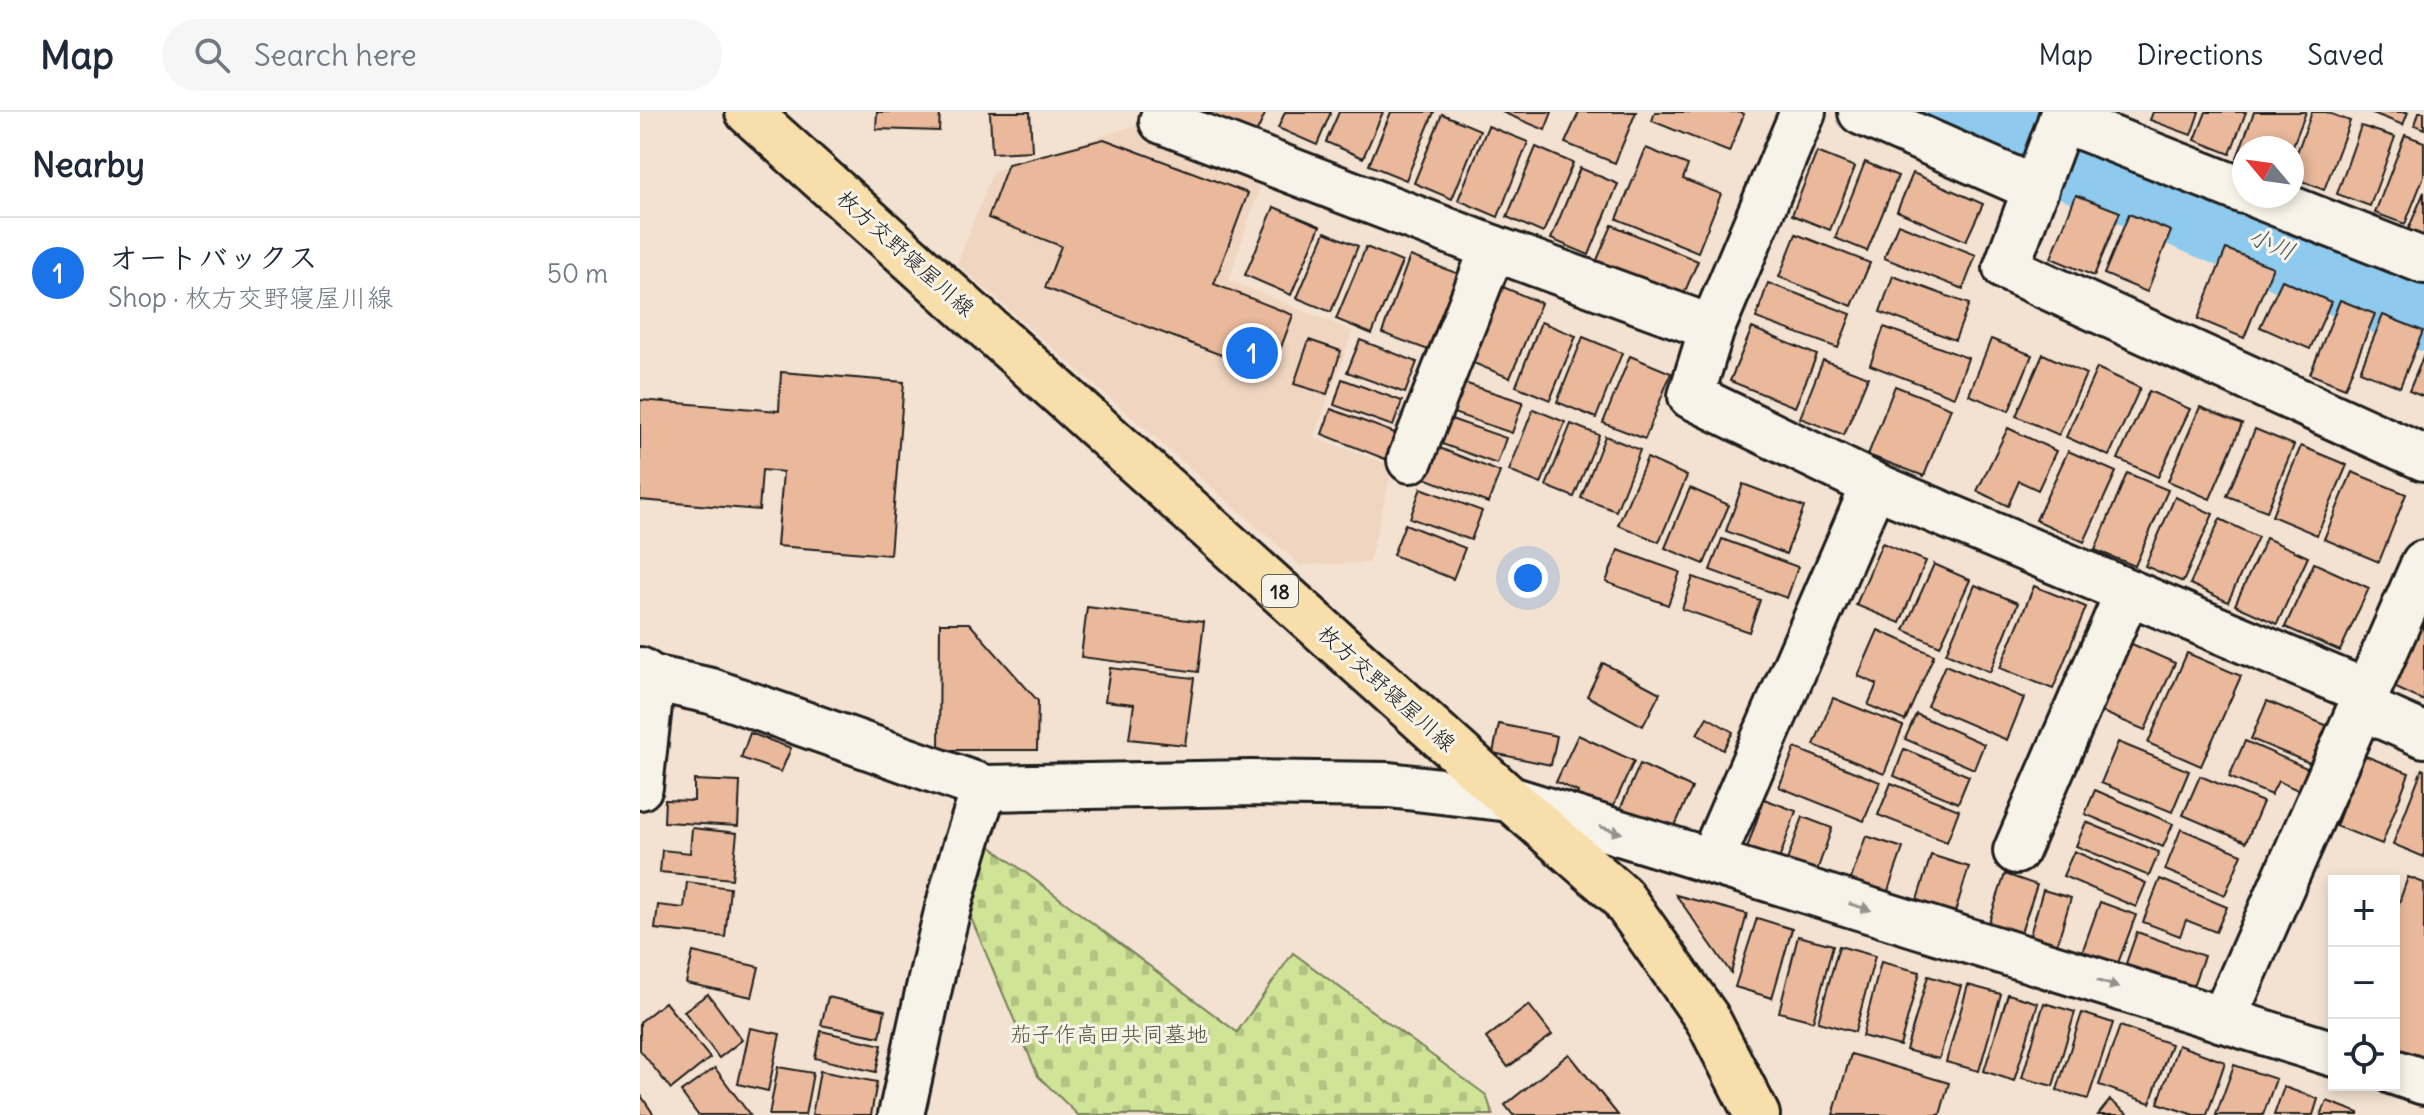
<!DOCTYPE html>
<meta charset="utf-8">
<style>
body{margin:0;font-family:Delius,"Klee One",sans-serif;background:#f6f6f7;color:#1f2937}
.controls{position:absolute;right:24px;bottom:24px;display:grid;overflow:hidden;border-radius:0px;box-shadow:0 4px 12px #0003}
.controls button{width:72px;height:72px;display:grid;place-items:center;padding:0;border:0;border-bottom:2px solid #e0e1e3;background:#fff;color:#1f2937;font:40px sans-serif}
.compass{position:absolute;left:1592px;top:24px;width:72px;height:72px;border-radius:50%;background:#fff;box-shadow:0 4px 12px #0003;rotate:299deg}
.you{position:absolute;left:888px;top:466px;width:28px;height:28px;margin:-20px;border:6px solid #fff;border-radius:50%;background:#1a73e8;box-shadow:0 0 0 12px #1a73e833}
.badge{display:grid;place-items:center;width:52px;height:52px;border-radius:50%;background:#1a73e8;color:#fff;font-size:26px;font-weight:700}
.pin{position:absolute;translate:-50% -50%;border:4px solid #fff;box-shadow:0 2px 8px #0006}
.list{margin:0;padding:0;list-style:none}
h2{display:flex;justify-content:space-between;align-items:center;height:104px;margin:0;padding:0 32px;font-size:34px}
h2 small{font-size:26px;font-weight:400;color:#747a83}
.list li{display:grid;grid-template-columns:52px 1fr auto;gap:24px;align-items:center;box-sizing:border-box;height:112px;padding:0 32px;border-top:2px solid #e0e1e3}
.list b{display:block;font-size:30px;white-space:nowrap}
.list p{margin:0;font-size:26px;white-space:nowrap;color:#747a83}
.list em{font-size:26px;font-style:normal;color:#747a83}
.icon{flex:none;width:44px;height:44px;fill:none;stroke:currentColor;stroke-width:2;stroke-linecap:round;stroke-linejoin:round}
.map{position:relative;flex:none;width:1784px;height:1003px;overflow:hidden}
header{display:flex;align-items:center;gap:48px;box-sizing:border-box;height:112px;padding:0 40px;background:#fff;border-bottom:2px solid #e0e1e3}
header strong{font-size:38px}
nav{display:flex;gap:44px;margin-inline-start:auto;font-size:28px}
.search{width:560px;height:72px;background:#f6f6f7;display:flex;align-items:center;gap:20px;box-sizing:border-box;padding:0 28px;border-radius:44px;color:#747a83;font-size:30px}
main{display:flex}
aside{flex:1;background:#fff}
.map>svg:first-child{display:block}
.built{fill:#f0d6c1}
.cemetery{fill:url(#cemetery-stones);stroke:#76805a;stroke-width:2}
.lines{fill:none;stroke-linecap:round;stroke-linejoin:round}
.river{stroke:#8dcaed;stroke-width:86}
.building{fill:#eab99b;stroke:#1c1c1c;stroke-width:2}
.minor-casing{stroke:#1c1c1c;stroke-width:50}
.major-casing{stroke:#1c1c1c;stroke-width:50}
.minor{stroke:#f7f3e8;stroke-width:44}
.major{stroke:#f8deab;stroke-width:44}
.oneway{fill:#94928c}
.labels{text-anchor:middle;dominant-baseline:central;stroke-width:6;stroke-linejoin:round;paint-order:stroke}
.shield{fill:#f7f3e8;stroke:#5e5c59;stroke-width:2}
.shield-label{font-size:20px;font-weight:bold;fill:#1c1c1c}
.street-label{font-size:22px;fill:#1c1c1c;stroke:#f7f3e8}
.park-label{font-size:22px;fill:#525841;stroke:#f7f3e8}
.water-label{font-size:24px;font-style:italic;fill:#445965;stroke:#f7f3e8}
</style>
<header>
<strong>Map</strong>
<div class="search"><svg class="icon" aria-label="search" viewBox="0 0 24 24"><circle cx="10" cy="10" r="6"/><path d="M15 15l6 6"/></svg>Search here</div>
<nav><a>Map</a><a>Directions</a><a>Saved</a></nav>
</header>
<main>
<aside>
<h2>Nearby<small></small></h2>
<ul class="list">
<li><span class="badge">1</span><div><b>オートバックス</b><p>Shop · 枚方交野寝屋川線</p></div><em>50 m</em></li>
</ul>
</aside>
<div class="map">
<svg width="1784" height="1003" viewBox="0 0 1784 1003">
<defs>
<pattern id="cemetery-stones" width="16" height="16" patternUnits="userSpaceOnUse" patternTransform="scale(2)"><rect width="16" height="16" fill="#d0e498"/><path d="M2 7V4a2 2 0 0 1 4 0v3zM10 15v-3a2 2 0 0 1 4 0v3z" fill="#b2c382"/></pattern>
</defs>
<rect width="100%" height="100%" fill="#f3e2d1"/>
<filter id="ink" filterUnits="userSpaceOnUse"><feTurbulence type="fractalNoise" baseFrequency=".0125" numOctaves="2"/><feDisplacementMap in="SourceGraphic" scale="16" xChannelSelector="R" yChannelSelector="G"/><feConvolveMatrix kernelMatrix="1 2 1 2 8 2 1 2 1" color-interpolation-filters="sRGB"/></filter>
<g filter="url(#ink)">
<path class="built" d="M496,13L621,71L589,168L713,219L674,325L753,354L729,451L660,453L317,152L353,59Z"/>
<path class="cemetery" d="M350,734L597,920L653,841L846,983L853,1003H438L398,964L331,806Z"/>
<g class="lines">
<g class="river">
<path d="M1316,0L1380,25"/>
<path d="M1435,46L1784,196"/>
</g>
</g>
<g class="building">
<path d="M237,0H300L299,19L236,17Z"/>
<path d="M350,0H390L392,39L352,41Z"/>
<path d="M555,0H626L614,26Z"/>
<path d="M645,0H691L677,33L638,16Z"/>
<path d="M699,0H743L723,46L686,30Z"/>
<path d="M751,0H794L766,68L729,53Z"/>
<path d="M862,0H912L905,18Z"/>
<path d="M939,0H996L975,51L925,31Z"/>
<path d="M1015,0H1100L1104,2L1089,40L1012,9Z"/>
<path d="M1513,0H1559L1551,23L1510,8Z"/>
<path d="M1566,0H1606L1590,42L1555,28Z"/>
<path d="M1614,0H1666L1652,36H1604V54L1595,51Z"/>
<path d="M1672,0H1686L1710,9L1684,78L1652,65V54Z"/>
<path d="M1730,0H1768L1763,13Z"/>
<path d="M1779,0H1784V17L1775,13Z"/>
<path d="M802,2L840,18L812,87L774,71Z"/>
<path d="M848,14L888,30L858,105L818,88Z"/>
<path d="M1721,14L1755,25L1730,94L1697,82Z"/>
<path d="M1765,23L1784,30V64L1765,112L1735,101Z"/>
<path d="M464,27L608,81L574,172L653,203L631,262L405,176L421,134L348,106L368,52Z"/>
<path d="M896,35L933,51L903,121L867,105Z"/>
<path d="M1006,36L1048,53L1043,67L1081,82L1058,140L977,107Z"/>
<path d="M1177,40L1215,55L1190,118L1152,103Z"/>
<path d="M1225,50L1258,64L1227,139L1195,126Z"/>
<path d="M940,56L978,72L949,143L911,127Z"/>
<path d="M1273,61L1343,92L1326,129L1257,99Z"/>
<path d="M1784,80V124L1768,118Z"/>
<path d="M1436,83L1480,100L1454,164L1411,146Z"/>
<path d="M634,95L680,114L651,183L605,163Z"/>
<path d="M1489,102L1531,119L1507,180L1464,162Z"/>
<path d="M1258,112L1336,143L1323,177L1244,146Z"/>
<path d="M972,113L1058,149L1040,191L954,155Z"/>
<path d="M685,120L718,134L691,200L657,186Z"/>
<path d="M1156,122L1230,151L1212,194L1139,165Z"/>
<path d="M726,135L762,150L732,222L696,207Z"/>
<path d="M1586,137L1633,155L1604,226L1558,207Z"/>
<path d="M770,144L819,162L791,239L742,221Z"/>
<path d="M1253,164L1329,192L1315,228L1240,200Z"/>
<path d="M1642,168L1691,190L1670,237L1620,215Z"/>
<path d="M1128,171L1211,202L1198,236L1116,206Z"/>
<path d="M863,175L901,191L870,266L831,250Z"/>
<path d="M1700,188L1735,202L1705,276L1670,262Z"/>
<path d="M1743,203L1783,219L1760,275L1720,259Z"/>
<path d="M901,210L936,224L910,288L876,274Z"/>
<path d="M1244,215L1328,246L1314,285L1230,253Z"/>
<path d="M1112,216L1177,243L1155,295L1090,269Z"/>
<path d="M943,225L982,241L956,306L917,290Z"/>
<path d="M1351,227L1392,243L1369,299L1329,283Z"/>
<path d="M669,228L701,239L687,282L654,272Z"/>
<path d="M720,228L777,250L765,281L707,260Z"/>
<path d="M1403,242L1446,262L1419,323L1376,304Z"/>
<path d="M1784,243V285L1769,279Z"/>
<path d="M990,244L1031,261L1005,327L963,311Z"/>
<path d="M1183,248L1228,265L1204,323L1160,306Z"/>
<path d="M1457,256L1500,276L1469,344L1426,325Z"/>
<path d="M141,260L264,270L250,443L137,434L143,360L122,358L119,398L0,388V288L139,299Z"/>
<path d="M702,267L762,289L753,314L694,293Z"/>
<path d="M824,271L883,290L872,321L813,301Z"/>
<path d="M1255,274L1311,296L1284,364L1228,343Z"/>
<path d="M1509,279L1550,297L1518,365L1478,347Z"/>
<path d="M1560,295L1602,312L1570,387L1528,369Z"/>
<path d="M691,297L755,321L745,347L682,322Z"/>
<path d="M893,297L925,310L901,372L869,359Z"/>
<path d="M811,307L866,326L857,352L802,332Z"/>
<path d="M931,312L959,323L934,385L906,374Z"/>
<path d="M1368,316L1416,339L1398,378L1379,369L1368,394L1337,379Z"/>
<path d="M1615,317L1654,333L1627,399L1587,384Z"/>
<path d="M965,324L1000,338L976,399L941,386Z"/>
<path d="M1661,334L1707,353L1677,423L1632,404Z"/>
<path d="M797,335L860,360L848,391L785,366Z"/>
<path d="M1428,339L1476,360L1444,430L1396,408Z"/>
<path d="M1007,346L1047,364L1019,430L978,413Z"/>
<path d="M1712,360L1766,382L1739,450L1684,427Z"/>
<path d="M1487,361L1528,378L1495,454L1455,438Z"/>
<path d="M1103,372L1164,395L1146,442L1086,419Z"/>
<path d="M781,376L842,399L831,428L770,406Z"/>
<path d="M1050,376L1089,393L1064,452L1025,436Z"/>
<path d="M1535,385L1573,402L1543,470L1505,454Z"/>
<path d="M1580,407L1618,425L1588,490L1550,472Z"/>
<path d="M765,412L825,436L813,467L753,443Z"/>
<path d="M1626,426L1668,445L1637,512L1595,493Z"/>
<path d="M1082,427L1158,455L1147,486L1070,458Z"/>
<path d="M1242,431L1286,449L1260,511L1216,493Z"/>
<path d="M978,438L1040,460L1028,493L966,470Z"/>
<path d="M1674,451L1729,476L1700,539L1645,515Z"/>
<path d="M1294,452L1330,468L1300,534L1264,518Z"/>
<path d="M1053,465L1120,488L1109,520L1042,497Z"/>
<path d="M1335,473L1378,491L1350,560L1306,541Z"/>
<path d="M1394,474L1446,495L1413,577L1360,556Z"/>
<path d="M447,495L564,510L558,560L441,545Z"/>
<path d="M1784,507V589L1754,575Z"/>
<path d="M300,511H329L398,589L397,638H299Z"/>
<path d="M1238,518L1294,543L1265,609L1228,593L1237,572L1218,564Z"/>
<path d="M1485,529L1535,551L1505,618L1455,597Z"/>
<path d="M1547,541L1601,564L1561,654L1508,631Z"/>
<path d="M963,551L1020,581L1003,614L947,584Z"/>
<path d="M1305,553L1384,586L1367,628L1287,594Z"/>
<path d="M470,556L554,566L545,633L489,627L494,592L465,589Z"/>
<path d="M1193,586L1263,614L1244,662L1174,633Z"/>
<path d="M1627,589L1688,614L1672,652L1611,627Z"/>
<path d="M1276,602L1344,632L1334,657L1265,627Z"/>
<path d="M1067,605L1093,620L1083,638L1057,622Z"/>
<path d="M859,612L917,624L911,653L853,641Z"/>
<path d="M110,621L151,636L141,660L101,646Z"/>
<path d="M938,623L994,649L967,708L933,692L938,680L916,670Z"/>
<path d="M1605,629L1669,657L1660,679L1638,669L1631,683L1589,665Z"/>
<path d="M1478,630L1549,659L1532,700L1461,671Z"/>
<path d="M1155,636L1240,670L1224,709L1139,675Z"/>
<path d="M1264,637L1329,664L1318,691L1254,664Z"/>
<path d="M1723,643L1769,661L1742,732L1696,714Z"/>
<path d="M1000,652L1052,676L1029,727L977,704Z"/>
<path d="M1782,657L1784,658V745L1753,732Z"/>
<path d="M1560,664L1623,690L1606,730L1543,703Z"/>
<path d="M54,668L100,670L98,714L24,710L25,688L54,689Z"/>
<path d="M1251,671L1319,698L1307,730L1238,703Z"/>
<path d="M1455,678L1533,712L1523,735L1445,702Z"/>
<path d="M1124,687L1156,699L1134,762L1102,751Z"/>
<path d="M1163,705L1192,716L1172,773L1142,762Z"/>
<path d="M1446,710L1519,740L1509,764L1436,734Z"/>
<path d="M52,716L97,721L92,767L20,760L22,738L50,741Z"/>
<path d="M1541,717L1602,742L1585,783L1525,758Z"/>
<path d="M1226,724L1263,736L1243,793L1206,781Z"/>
<path d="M1434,739L1506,771L1496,795L1423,764Z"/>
<path d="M1291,743L1329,755L1311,813L1273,801Z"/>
<path d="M1365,762L1397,773L1377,832L1345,822Z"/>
<path d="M1768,765L1784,771V959L1754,948V805Z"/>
<path d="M1520,767L1587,795L1576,820L1546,808L1540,824L1503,810Z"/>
<path d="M47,770L90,776L85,825L15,817L18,793L44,796Z"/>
<path d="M1403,778L1431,786L1414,842L1387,833Z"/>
<path d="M1036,783L1107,802L1091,861Z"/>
<path d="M1460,790L1496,803L1475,859L1440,846Z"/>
<path d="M1117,806L1152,817L1132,886L1095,875Z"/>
<path d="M1497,820L1564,844L1548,887L1482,863Z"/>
<path d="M1158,824L1193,833L1173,909L1139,900Z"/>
<path d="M1199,834L1235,844L1215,920L1178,910Z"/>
<path d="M53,840L119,855L112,885L46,871Z"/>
<path d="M1241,850L1280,860L1260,934L1222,924Z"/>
<path d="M1288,864L1321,874L1299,947L1266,938Z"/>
<path d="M1328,873L1361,882L1339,959L1306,950Z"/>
<path d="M68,882L102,928L79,946L44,899Z"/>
<path d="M1368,882L1398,891L1374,969L1344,959Z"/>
<path d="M188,885L245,898L240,925L181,913Z"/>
<path d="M25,890L70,946L31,977L0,938V910Z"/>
<path d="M1404,891L1435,900L1413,974L1382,966Z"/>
<path d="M889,893L912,923L868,955L846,926Z"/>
<path d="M1442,901L1473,911L1448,987L1417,978Z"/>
<path d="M1480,914L1531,932L1510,991L1459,973Z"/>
<path d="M110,916L140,922L128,979L98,972Z"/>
<path d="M181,919L242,933L236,960L175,946Z"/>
<path d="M1538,933L1585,950L1567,1003H1554L1518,991Z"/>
<path d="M929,942L978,1003H873L865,993Z"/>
<path d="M1211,942L1309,971L1300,1003H1193Z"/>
<path d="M1594,953L1636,967L1623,1003H1576Z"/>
<path d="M138,955L173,961L165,1003H129Z"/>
<path d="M75,956L110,1003H58L41,980Z"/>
<path d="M180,959L237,970L231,1003H172Z"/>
<path d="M1644,975L1678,987L1673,1003H1634Z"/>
<path d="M0,982L14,1003H0Z"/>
<path d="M1470,988L1489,1003H1458Z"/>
<path d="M1687,989L1719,1001L1718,1003H1681Z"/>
</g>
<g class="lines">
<g class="minor-casing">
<g id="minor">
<path d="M526,0L522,9L853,136L1072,216L1051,284L1234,373L1726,580"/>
<path d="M1221,0L1396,77"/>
<path d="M1424,0L1366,156L1784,346"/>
<path d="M1421,7L1604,79"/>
<path d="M1618,84L1784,149"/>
<path d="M1072,216L1163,0"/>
<path d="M770,348L853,136"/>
<path d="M0,558L12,566L71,579L345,676L611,671L749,673L870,687L1694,942"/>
<path d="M1719,594L1784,623"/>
<path d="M0,675L12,566"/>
<path d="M1376,739L1488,480"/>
<path d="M1071,749L1234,373"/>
<path d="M1583,908L1784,451"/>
<path d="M1754,960L1784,970"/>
<path d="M261,1003C286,893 306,782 345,676"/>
</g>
</g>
<g class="major-casing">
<path id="major" d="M108,0L870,687L981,784L1067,906L1117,1003"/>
</g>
<use href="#minor" class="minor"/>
<use href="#major" class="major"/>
</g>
<defs><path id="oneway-solid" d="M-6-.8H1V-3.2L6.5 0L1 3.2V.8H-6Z" transform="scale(2)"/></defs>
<g class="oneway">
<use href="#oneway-solid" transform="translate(971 718) rotate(17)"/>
<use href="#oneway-solid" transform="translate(1220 795) rotate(17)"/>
<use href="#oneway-solid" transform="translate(1468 872) rotate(17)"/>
</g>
</g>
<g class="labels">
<rect class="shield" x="622" y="463" width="36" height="32" rx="6"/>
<g class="shield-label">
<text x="640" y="479">18</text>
</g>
<g class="street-label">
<text transform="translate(266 141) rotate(42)">枚方交野寝屋川線</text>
<text transform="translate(747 576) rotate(42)">枚方交野寝屋川線</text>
</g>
<g class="park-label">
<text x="469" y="922">茄子作高田共同墓地</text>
</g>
<g class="water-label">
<text transform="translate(1632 131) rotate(23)">小川</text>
</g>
</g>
</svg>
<div class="controls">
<button>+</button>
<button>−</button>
<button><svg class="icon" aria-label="locate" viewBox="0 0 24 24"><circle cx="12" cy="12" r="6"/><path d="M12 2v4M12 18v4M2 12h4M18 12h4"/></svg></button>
</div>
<svg class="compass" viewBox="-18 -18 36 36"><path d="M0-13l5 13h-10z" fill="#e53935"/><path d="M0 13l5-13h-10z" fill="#747a83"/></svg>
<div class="you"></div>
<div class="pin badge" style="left:612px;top:241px">1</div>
</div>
</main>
